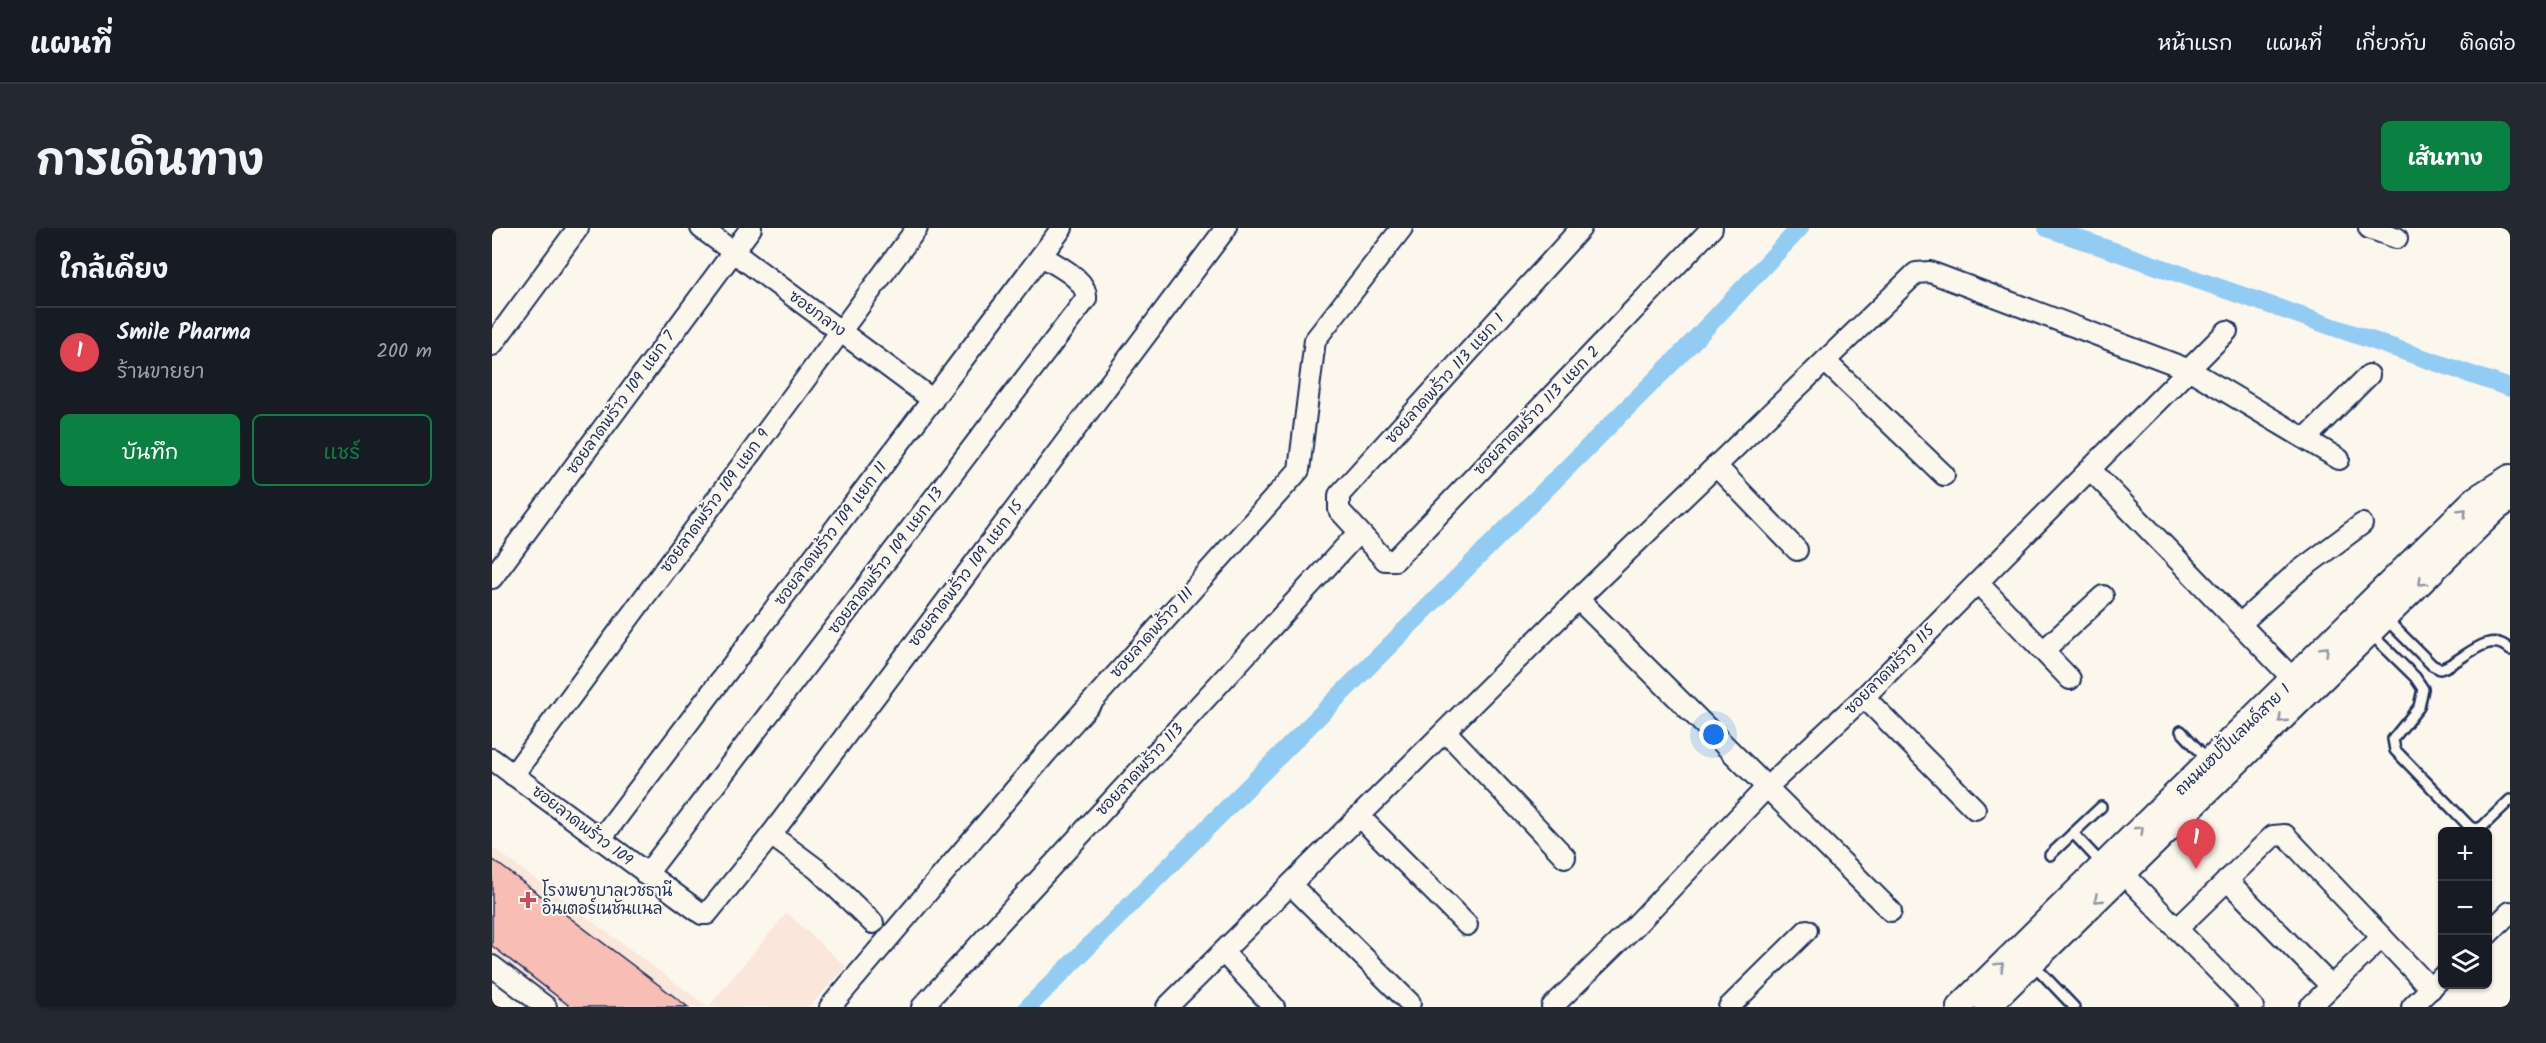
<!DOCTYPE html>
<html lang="th">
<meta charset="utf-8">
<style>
body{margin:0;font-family:Kalam,"Playpen Sans Thai",sans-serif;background:#242831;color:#f1f3f6}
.controls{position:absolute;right:18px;bottom:18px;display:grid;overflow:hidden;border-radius:9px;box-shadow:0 2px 4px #0004}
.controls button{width:54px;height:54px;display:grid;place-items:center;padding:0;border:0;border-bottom:2px solid #363941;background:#171b24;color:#f1f3f6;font:30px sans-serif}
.you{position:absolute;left:1222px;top:507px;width:21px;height:21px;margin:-15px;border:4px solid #fff;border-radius:50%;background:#1a73e8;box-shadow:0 0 0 9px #1a73e833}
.badge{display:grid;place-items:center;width:39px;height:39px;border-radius:50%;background:#0b8043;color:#fff;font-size:20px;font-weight:700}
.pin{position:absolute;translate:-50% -50px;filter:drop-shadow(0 2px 3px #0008)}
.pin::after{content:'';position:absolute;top:32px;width:21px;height:18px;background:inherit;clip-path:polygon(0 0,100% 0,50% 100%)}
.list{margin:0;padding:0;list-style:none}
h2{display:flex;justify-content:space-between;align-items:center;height:78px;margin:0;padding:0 24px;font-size:26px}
h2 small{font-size:20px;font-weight:400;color:#9ea1a6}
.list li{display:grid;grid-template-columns:39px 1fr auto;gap:18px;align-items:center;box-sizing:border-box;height:90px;padding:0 24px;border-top:2px solid #363941}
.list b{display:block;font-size:22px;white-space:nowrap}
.list p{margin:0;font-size:20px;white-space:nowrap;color:#9ea1a6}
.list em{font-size:20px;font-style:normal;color:#9ea1a6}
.actions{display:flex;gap:12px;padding:18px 24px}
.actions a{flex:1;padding:14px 0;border:2px solid #0b8043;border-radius:9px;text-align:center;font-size:21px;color:#0b8043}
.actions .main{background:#0b8043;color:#fff}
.icon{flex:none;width:33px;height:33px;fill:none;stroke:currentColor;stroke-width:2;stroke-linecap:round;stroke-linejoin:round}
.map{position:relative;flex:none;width:2018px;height:779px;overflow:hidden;border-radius:9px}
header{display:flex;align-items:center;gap:36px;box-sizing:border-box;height:84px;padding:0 30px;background:#171b24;border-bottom:2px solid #363941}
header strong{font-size:28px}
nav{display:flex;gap:33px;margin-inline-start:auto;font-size:21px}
.intro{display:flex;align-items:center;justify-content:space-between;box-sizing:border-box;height:144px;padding:0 36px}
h1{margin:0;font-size:42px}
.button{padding:15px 27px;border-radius:9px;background:#0b8043;color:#fff;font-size:21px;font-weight:700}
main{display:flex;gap:36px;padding:0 36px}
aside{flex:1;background:#171b24;border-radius:9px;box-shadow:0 2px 4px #0004}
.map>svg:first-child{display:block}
.built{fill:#fae6db}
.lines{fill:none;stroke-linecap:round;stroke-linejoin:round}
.canal{stroke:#92ccf2;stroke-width:18}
.building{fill:#f8bdb4;stroke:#1b2f5e;stroke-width:1.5}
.service-casing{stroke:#1b2f5e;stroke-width:14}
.minor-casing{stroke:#1b2f5e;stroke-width:24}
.tertiary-casing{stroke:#1b2f5e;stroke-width:28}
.service{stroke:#fbf7ec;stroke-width:9}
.minor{stroke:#fbf7ec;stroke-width:20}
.tertiary{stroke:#fbf7ec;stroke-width:24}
.oneway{stroke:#8b93a5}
.poi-dot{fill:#d1495b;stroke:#fbf7ec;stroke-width:2}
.labels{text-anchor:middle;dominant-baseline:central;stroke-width:4.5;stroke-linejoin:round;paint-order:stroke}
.street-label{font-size:16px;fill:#1b2f5e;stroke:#fbf7ec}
.poi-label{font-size:16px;fill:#1b2f5e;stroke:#fbf7ec;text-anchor:start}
</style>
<header>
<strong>แผนที่</strong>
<nav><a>หน้าแรก</a><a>แผนที่</a><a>เกี่ยวกับ</a><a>ติดต่อ</a></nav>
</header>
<div class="intro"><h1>การเดินทาง</h1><a class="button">เส้นทาง</a></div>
<main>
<aside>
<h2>ใกล้เคียง<small></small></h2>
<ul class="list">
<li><span class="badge" style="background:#e0444e">1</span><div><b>Smile Pharma</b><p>ร้านขายยา</p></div><em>200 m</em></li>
</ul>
<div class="actions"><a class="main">บันทึก</a><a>แชร์</a></div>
</aside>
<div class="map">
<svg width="2018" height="779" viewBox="0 0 2018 779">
<rect width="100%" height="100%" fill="#fbf7ec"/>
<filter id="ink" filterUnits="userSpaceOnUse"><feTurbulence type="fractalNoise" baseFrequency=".0167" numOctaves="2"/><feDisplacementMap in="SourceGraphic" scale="12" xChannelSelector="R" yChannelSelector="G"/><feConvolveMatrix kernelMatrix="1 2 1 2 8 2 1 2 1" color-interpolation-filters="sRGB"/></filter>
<g filter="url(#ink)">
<g class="built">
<path d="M0,619L216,779H71L0,725Z"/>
<path d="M295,685L354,739L317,779H216Z"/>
</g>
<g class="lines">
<g class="canal">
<path d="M1555,0L2018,160"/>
<path d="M536,779L1189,126L1308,0"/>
</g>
</g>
<path class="building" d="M0,631L196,779H79L0,718Z"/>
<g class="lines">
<g class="service-casing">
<g id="service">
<path d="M1893,390L1940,437L1948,441C1969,436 1996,399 2018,422"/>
<path d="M1878,405L1923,449L1931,461L1927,479L1901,511L1903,522L1978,599L1984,601L1990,599L2018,572"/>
<path d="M1689,503L1716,532"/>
<path d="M1581,605L1610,636"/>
<path d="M1558,627L1609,579"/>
<path d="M1541,736L1582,779"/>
</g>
</g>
<g class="minor-casing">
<g id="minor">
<path d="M209,0L441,172"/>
<path d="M1089,0L847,267V282L893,332H903L1220,0"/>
<path d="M1877,0L1905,10"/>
<path d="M0,117L86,0"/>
<path d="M1333,133L1452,247"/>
<path d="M1814,210L1877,147"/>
<path d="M1224,238L1305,322"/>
<path d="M1599,242L1802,452"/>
<path d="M0,350L259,0"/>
<path d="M1486,355L1578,451"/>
<path d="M1086,371L1399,683"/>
<path d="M1748,396L1803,346L1870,296"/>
<path d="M1551,423L1611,368"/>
<path d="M1372,469L1483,581"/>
<path d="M954,504L1073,629"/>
<path d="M0,531L210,686H215L279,607L734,0"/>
<path d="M21,547L425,0"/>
<path d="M868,589L975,697"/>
<path d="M279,607L326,642L381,695"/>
<path d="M108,612L570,0"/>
<path d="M1631,645L1761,779"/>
<path d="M154,647L594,71C596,51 565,38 550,28"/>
<path d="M1735,652L1839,758"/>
<path d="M799,657L918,775"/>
<path d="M1685,701L1781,608L1793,607L1939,761"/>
<path d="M1996,706L2018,684"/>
<path d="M731,724L782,779"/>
<path d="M0,738L54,779"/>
<path d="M338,779L555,524L807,242L823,112L910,0"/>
<path d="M430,779L866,305"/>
<path d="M675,779L1086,371L1424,45L1438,44L1698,142L1847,231"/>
<path d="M1060,779L1143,698L1274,560L1372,469L1735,103"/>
<path d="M1237,779L1315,702"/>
<path d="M1818,779L1890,709"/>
<path d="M1920,779L1950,749"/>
</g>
</g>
<g class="tertiary-casing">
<g id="tertiary">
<path d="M1467,779L1983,271L2018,249"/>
<path d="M1495,779L2005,280L2018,271"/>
</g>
</g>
<use href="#service" class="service"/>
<use href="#minor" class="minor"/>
<use href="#tertiary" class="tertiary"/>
</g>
<defs><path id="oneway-chevron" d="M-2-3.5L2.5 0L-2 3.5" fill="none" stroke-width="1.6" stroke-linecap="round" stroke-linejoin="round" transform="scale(1.5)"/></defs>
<g class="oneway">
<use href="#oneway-chevron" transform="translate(1971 284) rotate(-45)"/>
<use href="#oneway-chevron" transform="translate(1930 354) rotate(135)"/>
<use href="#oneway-chevron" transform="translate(1833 422) rotate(-45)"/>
<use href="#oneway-chevron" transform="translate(1790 491) rotate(136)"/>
<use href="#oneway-chevron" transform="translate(1648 602) rotate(-44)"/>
<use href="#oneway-chevron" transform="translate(1606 671) rotate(136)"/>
<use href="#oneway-chevron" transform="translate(1508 738) rotate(-45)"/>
</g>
</g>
<path class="poi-dot" d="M33 663h6v6h6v6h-6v6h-6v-6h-6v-6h6z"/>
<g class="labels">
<g class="street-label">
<text transform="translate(325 86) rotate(36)">ซอยกลาง</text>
<text transform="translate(953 151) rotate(-48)">ซอยลาดพร้าว 113 แยก 1</text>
<text transform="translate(129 175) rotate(-54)">ซอยลาดพร้าว 109 แยก 7</text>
<text transform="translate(1045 183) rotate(-46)">ซอยลาดพร้าว 113 แยก 2</text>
<text transform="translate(223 273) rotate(-54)">ซอยลาดพร้าว 109 แยก 9</text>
<text transform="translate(339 306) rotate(-53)">ซอยลาดพร้าว 109 แยก 11</text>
<text transform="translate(394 333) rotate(-53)">ซอยลาดพร้าว 109 แยก 13</text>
<text transform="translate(474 346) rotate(-53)">ซอยลาดพร้าว 109 แยก 15</text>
<text transform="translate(660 405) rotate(-48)">ซอยลาดพร้าว 111</text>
<text transform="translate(1398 442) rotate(-45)">ซอยลาดพร้าว 115</text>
<text transform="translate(1741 512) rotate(-44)">ถนนแฮปปี้แลนด์สาย 1</text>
<text transform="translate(648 542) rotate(-47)">ซอยลาดพร้าว 113</text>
<text transform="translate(90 598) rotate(37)">ซอยลาดพร้าว 109</text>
</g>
<g class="poi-label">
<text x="50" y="663">โรงพยาบาลเวชธานี<tspan x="50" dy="18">อินเตอร์เนชันแนล</tspan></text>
</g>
</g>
</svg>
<div class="controls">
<button>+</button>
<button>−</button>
<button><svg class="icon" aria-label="layers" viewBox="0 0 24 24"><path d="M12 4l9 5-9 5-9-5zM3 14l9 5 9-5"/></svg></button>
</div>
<div class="you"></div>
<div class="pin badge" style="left:1704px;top:641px;background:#e0444e">1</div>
</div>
</main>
